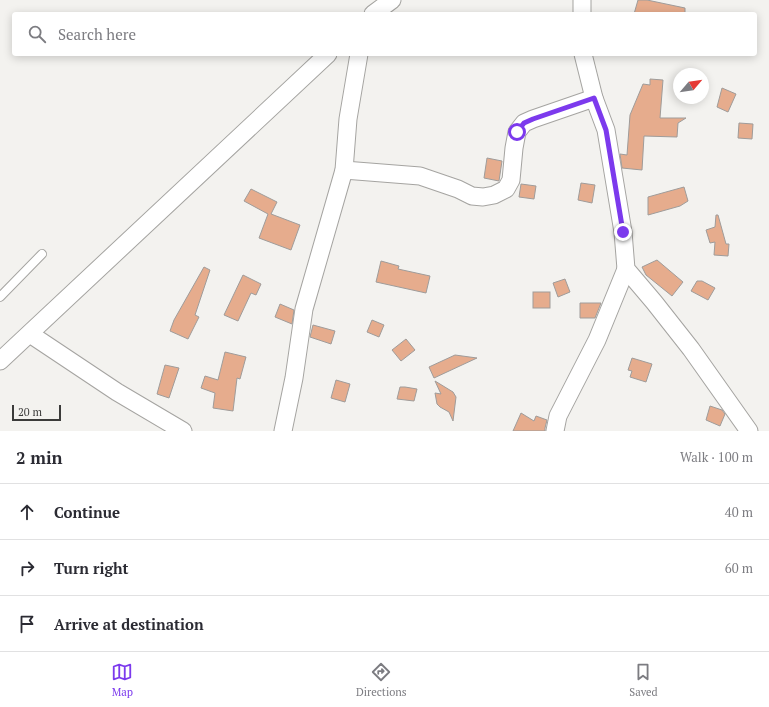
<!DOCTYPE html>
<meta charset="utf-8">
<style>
body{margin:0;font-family:"PT Serif",serif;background:#f2f2f3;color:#2b2b33}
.compass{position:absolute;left:673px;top:68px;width:36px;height:36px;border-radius:50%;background:#fff;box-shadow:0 2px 10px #0003;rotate:61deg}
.scale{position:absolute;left:12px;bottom:10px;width:49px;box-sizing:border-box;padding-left:4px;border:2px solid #3b3b3a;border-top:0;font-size:11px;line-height:14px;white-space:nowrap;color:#3b3b3a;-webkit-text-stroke:3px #f3f2ef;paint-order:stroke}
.stop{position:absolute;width:12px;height:12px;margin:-9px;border:3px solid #7c3aed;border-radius:50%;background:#fff}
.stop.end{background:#7c3aed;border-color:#fff;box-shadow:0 1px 4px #0008}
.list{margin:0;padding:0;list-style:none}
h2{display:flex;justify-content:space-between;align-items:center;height:52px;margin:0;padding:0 16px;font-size:17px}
h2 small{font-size:13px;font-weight:400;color:#7c7c81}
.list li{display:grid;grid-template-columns:26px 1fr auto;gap:12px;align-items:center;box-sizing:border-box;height:56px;padding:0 16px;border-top:1px solid #e1e1e2}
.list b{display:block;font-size:15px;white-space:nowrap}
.list em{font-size:13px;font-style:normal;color:#7c7c81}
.icon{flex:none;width:22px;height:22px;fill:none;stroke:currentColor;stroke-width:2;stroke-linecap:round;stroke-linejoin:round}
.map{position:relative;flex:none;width:769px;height:431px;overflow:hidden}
.search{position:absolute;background:#fff;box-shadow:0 2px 10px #0003;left:12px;right:12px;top:12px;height:44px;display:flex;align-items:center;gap:10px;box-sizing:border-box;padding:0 14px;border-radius:4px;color:#7c7c81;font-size:15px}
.sheet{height:220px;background:#fff}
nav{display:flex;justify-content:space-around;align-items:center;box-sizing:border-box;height:56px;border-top:1px solid #e1e1e2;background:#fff;font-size:11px;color:#7c7c81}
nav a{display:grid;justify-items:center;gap:2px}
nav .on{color:#7c3aed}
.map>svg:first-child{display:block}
.building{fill:#e6ac8d;stroke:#9f9c9a}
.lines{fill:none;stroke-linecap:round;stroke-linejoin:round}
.lane-casing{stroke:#a5a4a1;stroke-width:10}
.street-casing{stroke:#a5a4a1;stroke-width:19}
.lane{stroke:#fff;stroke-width:8}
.street{stroke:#fff;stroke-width:17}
.route{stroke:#7c3aed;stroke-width:5}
</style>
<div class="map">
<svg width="769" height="431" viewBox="0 0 769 431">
<rect width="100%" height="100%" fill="#f3f2ef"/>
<g class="building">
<path d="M638,0H647L685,8V14H634Z"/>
<path d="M650,79L663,80L660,118H686L678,123L677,137L644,136L642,170L622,168L620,154L627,155L630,115L643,84L650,85Z"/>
<path d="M722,88L736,94L728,112L717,107Z"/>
<path d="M739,123L753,124L752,139L738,138Z"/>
<path d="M487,158L502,161L499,181L484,178Z"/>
<path d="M581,183L595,185L592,203L578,200Z"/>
<path d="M521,184L536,186L534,199L519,197Z"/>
<path d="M684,187L688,201L680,206L648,215V197Z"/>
<path d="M251,189L277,202L271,214L300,225L291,250L259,238L268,214L244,201Z"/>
<path d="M716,215H718L726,244H729L728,256L714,255L715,242L710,243L706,230L715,227Z"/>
<path d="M657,260L683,282L672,296L646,275L642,267Z"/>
<path d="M381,261L399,266L398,269L430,276L426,293L376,282Z"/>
<path d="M204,267L210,270L195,315L199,317L188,339L170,331L174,320Z"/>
<path d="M243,275L261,284L256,295L251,293L238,321L224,315Z"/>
<path d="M565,279L570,292L558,297L553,283Z"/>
<path d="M697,281H702L715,288L708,300L691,291Z"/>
<rect x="533" y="292" width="17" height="16"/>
<path d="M580,303H601L595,318H580Z"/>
<path d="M280,304L294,310L292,324L275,317Z"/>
<path d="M372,320L384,325L379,337L367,332Z"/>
<path d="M313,325L335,331L331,344L310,337Z"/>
<path d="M406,339L415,350L401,361L392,350Z"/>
<path d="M225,352L246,357L240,379L237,378L233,411L213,408L215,393L201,388L205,376L218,380Z"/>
<path d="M455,355L477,358L434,378L429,367Z"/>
<path d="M632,358L652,364L646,382L630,377L632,371L628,370Z"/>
<path d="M165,365L179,368L169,398L157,394Z"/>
<path d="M336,380L350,384L345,402L331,398Z"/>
<path d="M435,381L453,392L456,397L453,421L449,412L440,407L437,404L435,393L441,394Z"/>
<path d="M400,387H405L417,389L414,401L397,399Z"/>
<path d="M710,406L722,410L725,414L720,426L706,420Z"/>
<path d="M521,413L534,421L536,416L547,420L545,428V431H513Z"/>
</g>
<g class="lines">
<g class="lane-casing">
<path id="lane" d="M0,297L42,254"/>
</g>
<g class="street-casing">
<g id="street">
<path d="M373,14L392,0"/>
<path d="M582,14V0"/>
<path d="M583,54L594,98L606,130L623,232L626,269L654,302L691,349L749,431"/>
<path d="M344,170L420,176L458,189L472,196L483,197L494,195L506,189L511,180L514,148L517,132L524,123L533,119L594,98"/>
<path d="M30,334L117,392L183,431"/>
<path d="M0,361L328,54"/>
<path d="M283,431L294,378L304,309L344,170L348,119L359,54"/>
<path d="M555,431L558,416L597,340L626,269"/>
</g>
</g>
<use href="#lane" class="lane"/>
<use href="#street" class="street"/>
</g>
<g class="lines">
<path class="route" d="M517,132L524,123L533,119L594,98L606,130L623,232"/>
</g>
</svg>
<svg class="compass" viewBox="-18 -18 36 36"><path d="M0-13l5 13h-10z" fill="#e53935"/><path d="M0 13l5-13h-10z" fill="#7c7c81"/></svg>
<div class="scale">20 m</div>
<div class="stop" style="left:517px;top:132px"></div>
<div class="stop end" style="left:623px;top:232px"></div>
<div class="search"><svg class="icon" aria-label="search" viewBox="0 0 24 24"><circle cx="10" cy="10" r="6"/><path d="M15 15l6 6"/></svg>Search here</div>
</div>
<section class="sheet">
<h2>2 min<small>Walk · 100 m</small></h2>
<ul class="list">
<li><svg class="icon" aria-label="ahead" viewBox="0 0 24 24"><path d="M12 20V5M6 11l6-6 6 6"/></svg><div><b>Continue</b></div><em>40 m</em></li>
<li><svg class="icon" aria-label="right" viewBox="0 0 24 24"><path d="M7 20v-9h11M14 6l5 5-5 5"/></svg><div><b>Turn right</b></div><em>60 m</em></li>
<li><svg class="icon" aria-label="arrive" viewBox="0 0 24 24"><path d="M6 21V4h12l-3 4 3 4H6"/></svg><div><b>Arrive at destination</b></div></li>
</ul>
</section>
<nav>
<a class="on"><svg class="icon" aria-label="map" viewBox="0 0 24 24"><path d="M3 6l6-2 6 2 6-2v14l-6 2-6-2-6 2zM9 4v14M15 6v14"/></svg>Map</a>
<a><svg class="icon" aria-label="directions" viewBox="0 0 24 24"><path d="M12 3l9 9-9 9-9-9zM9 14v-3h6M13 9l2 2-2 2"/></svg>Directions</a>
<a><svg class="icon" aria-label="saved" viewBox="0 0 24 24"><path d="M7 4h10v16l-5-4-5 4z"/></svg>Saved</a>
</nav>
